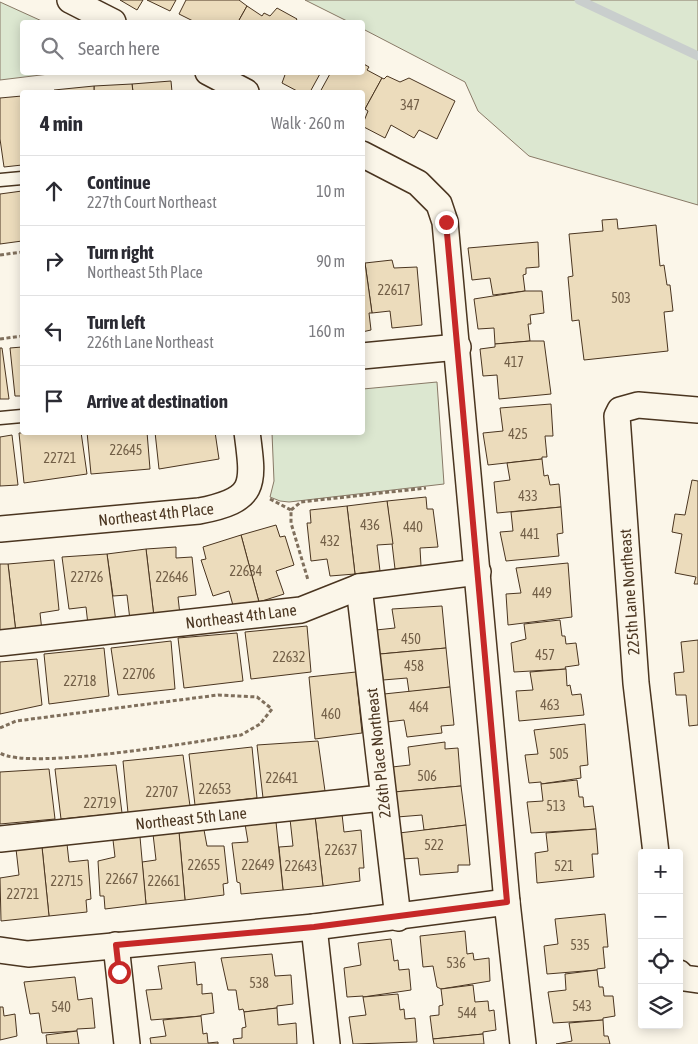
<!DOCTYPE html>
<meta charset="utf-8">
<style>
body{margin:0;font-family:"Asap Condensed",sans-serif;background:#f7f7f7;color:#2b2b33}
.controls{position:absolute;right:15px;bottom:15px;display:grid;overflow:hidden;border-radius:5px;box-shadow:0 2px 12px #0003}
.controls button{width:45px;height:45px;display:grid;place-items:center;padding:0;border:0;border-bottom:1px solid #e1e1e2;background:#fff;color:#2b2b33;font:25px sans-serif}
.stop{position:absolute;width:15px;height:15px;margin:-11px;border:4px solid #c62828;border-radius:50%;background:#fff}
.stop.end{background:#c62828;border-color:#fff;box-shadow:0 1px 5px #0008}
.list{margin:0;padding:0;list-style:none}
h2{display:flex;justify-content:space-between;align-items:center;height:65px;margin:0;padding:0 20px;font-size:21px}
h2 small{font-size:16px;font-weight:400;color:#7c7c81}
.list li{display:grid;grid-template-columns:32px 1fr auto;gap:15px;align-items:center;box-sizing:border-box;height:70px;padding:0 20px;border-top:1px solid #e1e1e2}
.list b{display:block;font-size:19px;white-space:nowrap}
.list p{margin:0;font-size:16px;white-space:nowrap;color:#7c7c81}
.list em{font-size:16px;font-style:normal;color:#7c7c81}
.icon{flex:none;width:28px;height:28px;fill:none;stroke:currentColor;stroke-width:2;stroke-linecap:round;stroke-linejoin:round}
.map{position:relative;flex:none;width:698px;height:1044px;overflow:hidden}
.search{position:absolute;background:#fff;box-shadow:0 2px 12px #0003;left:20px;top:20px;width:345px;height:55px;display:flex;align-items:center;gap:12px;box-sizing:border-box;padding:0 18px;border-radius:5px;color:#7c7c81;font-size:19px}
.panel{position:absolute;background:#fff;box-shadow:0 2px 12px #0003;left:20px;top:90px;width:345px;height:345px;border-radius:5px}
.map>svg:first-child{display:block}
.green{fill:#dce7d0;stroke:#887966}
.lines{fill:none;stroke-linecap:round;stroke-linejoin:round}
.stream{stroke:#c9cecd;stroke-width:9}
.building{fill:#ecdcbc;stroke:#4a3520}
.service-casing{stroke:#4a3520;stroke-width:15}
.minor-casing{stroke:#4a3520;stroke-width:28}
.path{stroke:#7f6f5c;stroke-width:3;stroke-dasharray:4 2.5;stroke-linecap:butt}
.service{stroke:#fbf6e9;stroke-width:12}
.minor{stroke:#fbf6e9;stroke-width:25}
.route{stroke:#c62828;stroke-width:6}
.labels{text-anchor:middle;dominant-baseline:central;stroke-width:4;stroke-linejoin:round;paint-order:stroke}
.number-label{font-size:14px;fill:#725f47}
.street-label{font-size:16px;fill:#4a3520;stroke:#fbf6e9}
</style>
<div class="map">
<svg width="698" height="1044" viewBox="0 0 698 1044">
<rect width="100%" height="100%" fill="#fbf6e9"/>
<g class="green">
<path d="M305,0H698V205L529,156L478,111L465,82L363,29L362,22H349Z"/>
<path d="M0,2L44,22H22V72L57,73L0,80Z"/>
<path d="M437,382L444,484L289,502L280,501L270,497L274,481L272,433L362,432L363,389Z"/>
</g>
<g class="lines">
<path class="stream" d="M579,0L698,56"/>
</g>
<g class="building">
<path d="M120,0H143L137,10Z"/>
<path d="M147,0H176L170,11Z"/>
<path d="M186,0H239L247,6L238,22H195L179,14Z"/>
<path d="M247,6L262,16L264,13L270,16L277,8L297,19L295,22H238Z"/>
<path d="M362,63L369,67L367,70L382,78L365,109L362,108V92H320L331,72H362Z"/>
<path d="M286,72H321L310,92H299L282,83Z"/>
<path d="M387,76L400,82L409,78L455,101L437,139L419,130L414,138L391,125L385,138L362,126L368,111L365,109L382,78L384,79Z"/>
<path d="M171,81L172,92H133L132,84Z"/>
<path d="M132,84L133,92H94V86Z"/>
<path d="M94,86V92H54V90Z"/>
<path d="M22,96V165L4,167L0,139V98Z"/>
<path d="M22,191V241L0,244V194Z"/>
<path d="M617,219L618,229L656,225L660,266L664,265L667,285H670L673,311L664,312L668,351L584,360L579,320L572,321L568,277L573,276L569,234L603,231L602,220Z"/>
<path d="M538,242L539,267L526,268V274L523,275L525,291L493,295L490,278L472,280L468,248Z"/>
<path d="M392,260L394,268L417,267L422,325L392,328L390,311L372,313L365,263Z"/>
<path d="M362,263H365L372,313H369L371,330L362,332Z"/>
<path d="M525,291H542L544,313L530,315L531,324H528L530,341L495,344L494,328L478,329L474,299Z"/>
<path d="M530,341H544L551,394L499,399L497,375L483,376L480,349L495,347V344Z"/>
<path d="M22,347V396H15L10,348Z"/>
<path d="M0,348H2L9,399H0Z"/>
<path d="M551,404L553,436H545L547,457H542V459L488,465L483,433L503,431L500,408Z"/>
<path d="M81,432L87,474L24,483L19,433Z"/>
<path d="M87,432H147L150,469L91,474Z"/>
<path d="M155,432H215L219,459L159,469Z"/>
<path d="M12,435L18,485L0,486V437Z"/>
<path d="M542,459L544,476L548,475L550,485L559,484L561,507L497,513L494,482L510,480L507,463Z"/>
<path d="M692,480L698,481V584H694L696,577L675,573L682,534L672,532L675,514L685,515Z"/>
<path d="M426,497L427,509H433L438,547L420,548L421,566L395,569L387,501Z"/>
<path d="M387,501L393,544L377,545L380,571L355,574L347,506Z"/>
<path d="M347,506L355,574L330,576L327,559L311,561L307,523H311L310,510Z"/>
<path d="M561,507L563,533L557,534L559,556L506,561L500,532L513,531L511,512Z"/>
<path d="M276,525L280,537L285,536L294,565L276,571L284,594L259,602L241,535Z"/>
<path d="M241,535L259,602L234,609L229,591L213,596L201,560L206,559L203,547Z"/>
<path d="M176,547V558L192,557L196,595L178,597L180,615L154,617L146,549Z"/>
<path d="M146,549L154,617L130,620L127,595L113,596L107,554Z"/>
<path d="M107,554L116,622L88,625L86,607L69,609L62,557Z"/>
<path d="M54,560L59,610L40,613L42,631L16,633L8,564Z"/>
<path d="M568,563L572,617L508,625L506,594L521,593L516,568Z"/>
<path d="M0,564H8L16,633L0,635Z"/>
<path d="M442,606L446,648L380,654L376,630L395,628L392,609Z"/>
<path d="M560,620L562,636H565L566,644L576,643L579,665L565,667L566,669L514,672L511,643L526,639L524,624Z"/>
<path d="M307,626L311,672L251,679L245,632Z"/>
<path d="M237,633L243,681L184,688L178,638Z"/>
<path d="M698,640V725L689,726L686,695H676L674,673L684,672L681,642Z"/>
<path d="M171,641L175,689L118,695L111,648Z"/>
<path d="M104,648L109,696L49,704L44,654Z"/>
<path d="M446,648L450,687L409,692L407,678L383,680L380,654Z"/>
<path d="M37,659L42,705L0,714V662Z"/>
<path d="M566,669L567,686L570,685L572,695L581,694L584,715L519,721L516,691L533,690L530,672Z"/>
<path d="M356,672L362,733L315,739L309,677Z"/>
<path d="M450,687L454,725L441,726L442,733L407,737L404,720L387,722L384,694Z"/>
<path d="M585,724L588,765L580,766L581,778L541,784V782L529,783L525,755L538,754L534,730Z"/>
<path d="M318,741L325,791L263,798L257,745Z"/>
<path d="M445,742V749L458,748L461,786L394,792L392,767L410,765L408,747Z"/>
<path d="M252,747L257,798L195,805L189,754Z"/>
<path d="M183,755L190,806L128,813L123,761Z"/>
<path d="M116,765L122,813L61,819L55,769Z"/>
<path d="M49,769L55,819L0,824V772Z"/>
<path d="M577,780L579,797H583L584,807L593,806L596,829L531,833L527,802L543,801L541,784Z"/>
<path d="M461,786L466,825L424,830L422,815L397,817L394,792Z"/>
<path d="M342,814L344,832L361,830L364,868H359L360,881L323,886L315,816Z"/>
<path d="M315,816L323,886L283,890L279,847L293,846L290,819Z"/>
<path d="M276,822L283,890L241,894L240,883L237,882L232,843L248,842L245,824Z"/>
<path d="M466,825L470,865H458V872L420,875L418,858L402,859L399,833Z"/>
<path d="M596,829L598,854H592L594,877L537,883L535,853L548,851L546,833Z"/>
<path d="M204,830L207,846H224L228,883L223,884L224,895L185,900L179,832Z"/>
<path d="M179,832L185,900L146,904L142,862L156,860L153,834Z"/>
<path d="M140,837L146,904L105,909L104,896H100L98,861L115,857L113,840Z"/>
<path d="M67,844L69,862L88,860L91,899L86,900L87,912L49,916L42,847Z"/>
<path d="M42,847L49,916L1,921L0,878L19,875L16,849Z"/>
<path d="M605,914L608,947H603L605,968L597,969V970L547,974L544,946L558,944L555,919Z"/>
<path d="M465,931L467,954L473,953L474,960L489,958L490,981L441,989L437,987L433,966L423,967L420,936Z"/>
<path d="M391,939L394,961L398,960L399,970L409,969L411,990L363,997V996L347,997L344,968L361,965L358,943Z"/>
<path d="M272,954L275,976L291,975L293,1004L277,1006V1008L244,1012L243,1009L239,1010L236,990H228L221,958Z"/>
<path d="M195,962L197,985L202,984V994L212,993L214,1013L201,1015V1016L151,1020L146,990L162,989L158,966Z"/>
<path d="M597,970L599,987H603L604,996H613L615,1016L603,1018V1020L553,1023L548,992L566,990L565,974Z"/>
<path d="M75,977L78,1000L92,998L95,1028L77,1029V1031L42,1033L39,1013L30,1014L24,982Z"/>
<path d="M473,985L475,1002L488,1001L489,1011L494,1010L496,1030L483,1032V1034L433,1039L430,1016L439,1015V1006L443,1005L441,989Z"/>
<path d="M398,994L400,1010L404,1009L405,1019L415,1018L417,1042L353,1044L349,1017L366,1015L363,997Z"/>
<path d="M0,1007H3L4,1016L15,1014L17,1036L0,1040Z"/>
<path d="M277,1008L278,1025L296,1023L297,1044H234L233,1039L242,1038V1028L246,1027L244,1012Z"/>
<path d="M201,1016L203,1034L207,1033L208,1043L218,1042V1044H151L150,1038L166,1036L163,1020Z"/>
<path d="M603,1020L604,1036H608L610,1044H556L572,1041L569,1023Z"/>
<path d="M77,1031L79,1044H47L46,1035Z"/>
<path d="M483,1034L484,1044H434L433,1039Z"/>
</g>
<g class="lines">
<g class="service-casing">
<g id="service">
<path d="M0,180L22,178"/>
<path d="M0,418L22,416"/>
</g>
</g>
<g class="minor-casing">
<g id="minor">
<path d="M70,0L113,22"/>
<path d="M208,72L246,92"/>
<path d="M362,154L418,183L439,204L445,222L507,902L523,1044"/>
<path d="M362,356L458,347"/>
<path d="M0,529L199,511C257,500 254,485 247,432"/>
<path d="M359,587L398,918"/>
<path d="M0,643L301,610L359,587L478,572"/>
<path d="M0,839L382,798"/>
<path d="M656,853L636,683L617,416L620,410L638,405L698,410"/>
<path d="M314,927L327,1044"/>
<path d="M116,945L127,1044"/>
<path d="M0,950L28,954L314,927L507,902"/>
<path d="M679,973L684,978L698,980"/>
</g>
</g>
<g class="path">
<path d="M0,255L22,252"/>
<path d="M0,339L22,336"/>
<path d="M270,499L291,510V523L308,580"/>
<path d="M291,510L301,502L426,488"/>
<path d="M0,728L16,721L218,695L257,697L272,709L260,724L241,735C199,741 29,771 0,753"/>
</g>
<use href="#service" class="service"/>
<use href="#minor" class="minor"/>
</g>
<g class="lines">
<path class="route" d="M119,972L116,945L314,927L507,902L446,222"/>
</g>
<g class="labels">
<g class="number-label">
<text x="410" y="105">347</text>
<text x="394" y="290">22617</text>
<text x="621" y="298">503</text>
<text x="514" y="362">417</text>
<text x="518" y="434">425</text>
<text x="126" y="450">22645</text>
<text x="60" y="458">22721</text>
<text x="528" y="496">433</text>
<text x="370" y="525">436</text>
<text x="413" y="527">440</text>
<text x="530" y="534">441</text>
<text x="330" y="541">432</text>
<text x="246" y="571">22634</text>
<text x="87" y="577">22726</text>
<text x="172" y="577">22646</text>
<text x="542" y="593">449</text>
<text x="411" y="639">450</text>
<text x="545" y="655">457</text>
<text x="289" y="657">22632</text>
<text x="414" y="666">458</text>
<text x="139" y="674">22706</text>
<text x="80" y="681">22718</text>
<text x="550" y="705">463</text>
<text x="419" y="707">464</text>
<text x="331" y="714">460</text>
<text x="559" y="754">505</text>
<text x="427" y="776">506</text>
<text x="282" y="778">22641</text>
<text x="215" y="789">22653</text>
<text x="162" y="792">22707</text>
<text x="100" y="803">22719</text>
<text x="556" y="806">513</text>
<text x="434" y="845">522</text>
<text x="341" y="850">22637</text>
<text x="204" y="865">22655</text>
<text x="258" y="865">22649</text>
<text x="301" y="866">22643</text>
<text x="564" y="866">521</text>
<text x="122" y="879">22667</text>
<text x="67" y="881">22715</text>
<text x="164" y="881">22661</text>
<text x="23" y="894">22721</text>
<text x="580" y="945">535</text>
<text x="456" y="963">536</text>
<text x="259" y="983">538</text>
<text x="582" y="1006">543</text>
<text x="61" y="1007">540</text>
<text x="467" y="1013">544</text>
</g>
<g class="street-label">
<text transform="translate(156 514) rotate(-6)">Northeast 4th Place</text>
<text transform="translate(629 592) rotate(-94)">225th Lane Northeast</text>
<text transform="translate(241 616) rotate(-7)">Northeast 4th Lane</text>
<text transform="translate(378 753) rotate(-96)">226th Place Northeast</text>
<text transform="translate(191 818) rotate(-6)">Northeast 5th Lane</text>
</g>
</g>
</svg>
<div class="controls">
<button>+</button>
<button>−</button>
<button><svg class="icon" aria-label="locate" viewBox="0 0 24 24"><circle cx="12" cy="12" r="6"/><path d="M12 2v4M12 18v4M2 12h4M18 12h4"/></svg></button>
<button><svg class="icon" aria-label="layers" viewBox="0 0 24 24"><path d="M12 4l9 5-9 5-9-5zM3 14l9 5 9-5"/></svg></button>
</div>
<div class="stop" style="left:119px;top:972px"></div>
<div class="stop end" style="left:446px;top:222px"></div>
<div class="search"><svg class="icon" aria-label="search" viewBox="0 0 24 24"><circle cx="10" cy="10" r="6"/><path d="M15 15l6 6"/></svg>Search here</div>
<section class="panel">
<h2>4 min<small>Walk · 260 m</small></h2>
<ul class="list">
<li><svg class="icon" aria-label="ahead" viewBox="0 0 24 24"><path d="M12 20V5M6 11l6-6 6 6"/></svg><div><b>Continue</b><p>227th Court Northeast</p></div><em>10 m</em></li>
<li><svg class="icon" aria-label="right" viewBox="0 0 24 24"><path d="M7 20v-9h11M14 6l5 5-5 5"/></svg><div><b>Turn right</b><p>Northeast 5th Place</p></div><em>90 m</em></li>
<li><svg class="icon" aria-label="left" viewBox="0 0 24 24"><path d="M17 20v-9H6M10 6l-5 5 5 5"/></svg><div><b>Turn left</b><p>226th Lane Northeast</p></div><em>160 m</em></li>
<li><svg class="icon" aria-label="arrive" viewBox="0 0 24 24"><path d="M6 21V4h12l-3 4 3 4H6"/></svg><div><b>Arrive at destination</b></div></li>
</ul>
</section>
</div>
